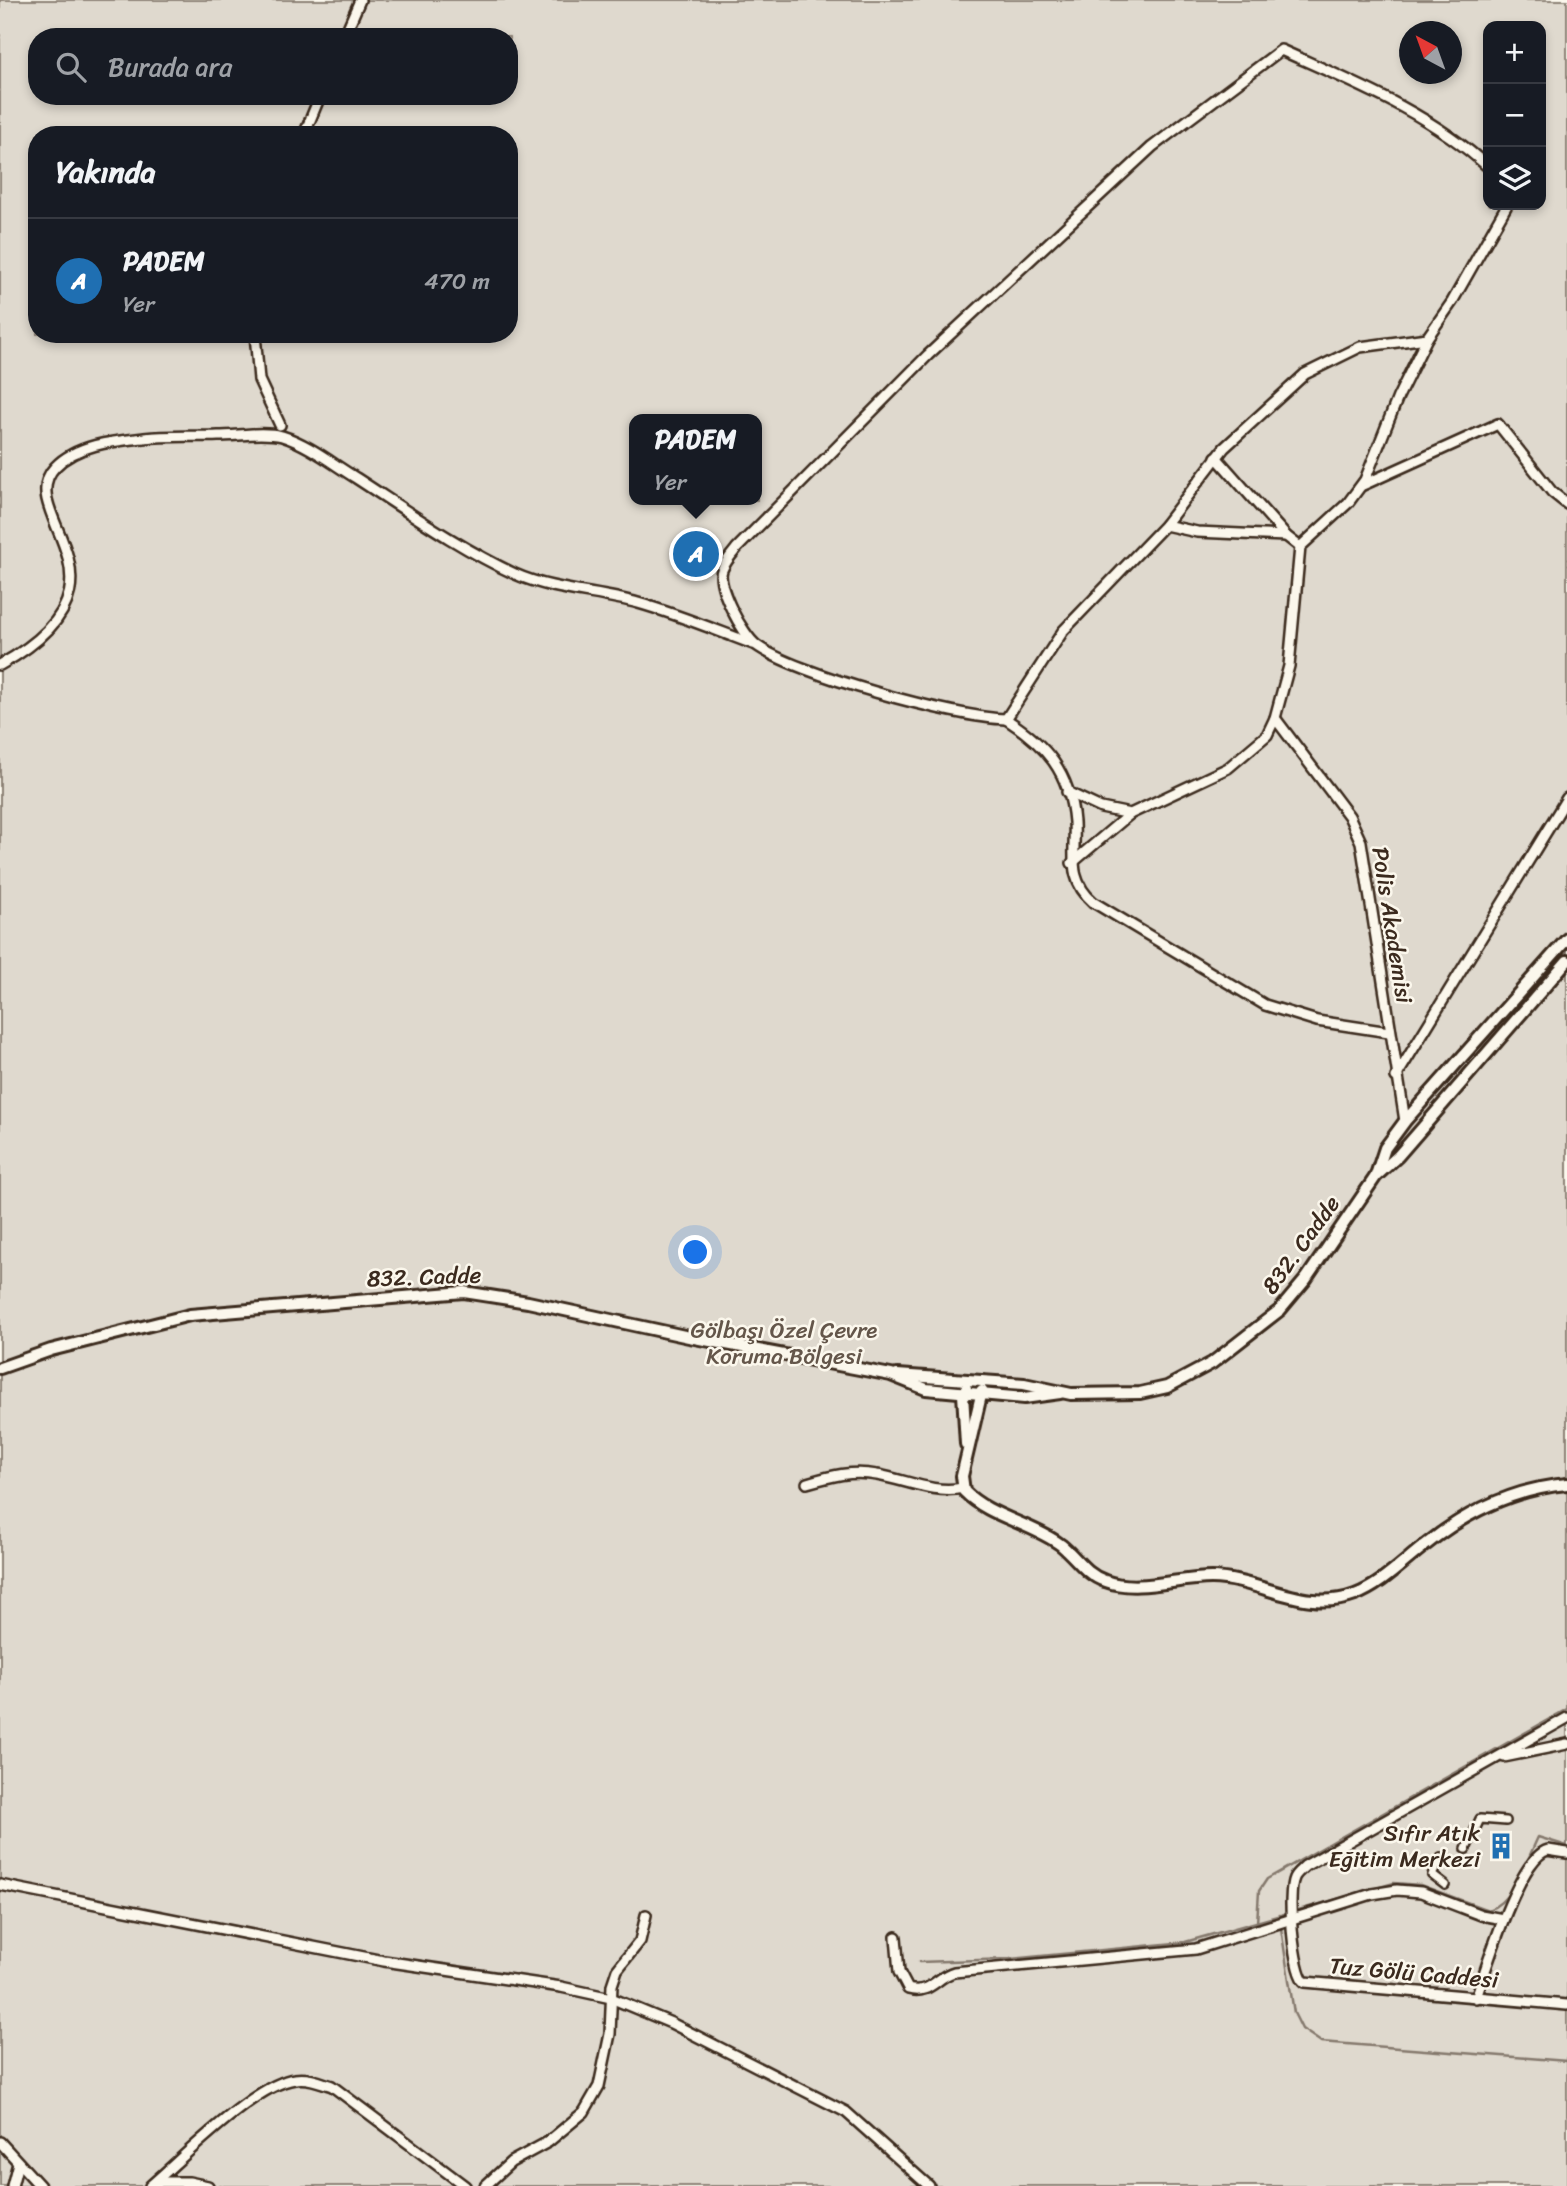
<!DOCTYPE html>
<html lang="tr">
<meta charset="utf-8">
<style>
body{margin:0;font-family:Sriracha,sans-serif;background:#242831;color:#f1f3f6}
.controls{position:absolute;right:21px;top:21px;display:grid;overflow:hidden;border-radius:14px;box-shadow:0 4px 10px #0003}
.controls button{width:63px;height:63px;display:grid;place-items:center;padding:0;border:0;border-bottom:2px solid #363941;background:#171b24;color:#f1f3f6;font:35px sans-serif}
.compass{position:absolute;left:1399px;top:21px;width:63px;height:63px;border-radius:50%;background:#171b24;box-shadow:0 4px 10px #0003;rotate:319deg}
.you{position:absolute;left:696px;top:1253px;width:24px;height:24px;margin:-18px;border:5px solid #fff;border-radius:50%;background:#1a73e8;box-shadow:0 0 0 10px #1a73e833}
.badge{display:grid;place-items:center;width:46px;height:46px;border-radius:50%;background:#1f6fb2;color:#fff;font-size:23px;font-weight:700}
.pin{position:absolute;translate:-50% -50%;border:4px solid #fff;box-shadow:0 2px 7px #0006}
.popup{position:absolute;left:629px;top:414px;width:133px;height:91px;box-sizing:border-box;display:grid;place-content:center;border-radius:14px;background:#171b24;filter:drop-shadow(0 2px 5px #0005);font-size:23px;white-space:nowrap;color:#9ea1a6}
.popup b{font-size:26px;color:#f1f3f6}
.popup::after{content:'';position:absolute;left:50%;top:100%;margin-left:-14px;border:14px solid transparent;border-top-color:#171b24}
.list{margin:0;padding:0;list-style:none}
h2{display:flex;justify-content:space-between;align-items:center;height:91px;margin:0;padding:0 28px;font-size:30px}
h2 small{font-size:23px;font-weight:400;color:#9ea1a6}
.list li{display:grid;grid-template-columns:46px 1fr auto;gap:21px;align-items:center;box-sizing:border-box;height:126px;padding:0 28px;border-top:2px solid #363941}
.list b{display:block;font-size:26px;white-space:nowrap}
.list p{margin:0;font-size:23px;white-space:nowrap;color:#9ea1a6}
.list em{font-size:23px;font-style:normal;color:#9ea1a6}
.icon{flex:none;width:38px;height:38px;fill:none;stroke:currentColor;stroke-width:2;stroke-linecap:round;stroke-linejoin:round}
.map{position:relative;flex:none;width:1567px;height:2186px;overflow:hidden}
.search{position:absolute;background:#171b24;box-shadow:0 4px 10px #0003;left:28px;top:28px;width:490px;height:77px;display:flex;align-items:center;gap:18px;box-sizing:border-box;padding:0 24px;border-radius:28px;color:#9ea1a6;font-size:26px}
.panel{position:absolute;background:#171b24;box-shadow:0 4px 10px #0003;left:28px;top:126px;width:490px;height:217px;border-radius:28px}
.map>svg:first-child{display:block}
.green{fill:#dfd9ce;stroke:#8d8276;stroke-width:2;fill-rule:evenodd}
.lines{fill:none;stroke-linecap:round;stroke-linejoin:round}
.stream{stroke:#85796d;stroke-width:2.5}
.pedestrian-casing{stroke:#3b2a1e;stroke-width:12}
.minor-casing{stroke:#3b2a1e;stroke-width:14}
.tertiary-casing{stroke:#3b2a1e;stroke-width:16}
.pedestrian{stroke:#fbf7ec;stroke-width:7}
.minor{stroke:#fbf7ec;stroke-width:9}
.tertiary{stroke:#fbf7ec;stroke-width:10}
.labels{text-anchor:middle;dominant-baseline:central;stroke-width:5;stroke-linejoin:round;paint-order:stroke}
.street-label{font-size:23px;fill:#3b2a1e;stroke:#fbf7ec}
.park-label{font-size:23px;fill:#64564a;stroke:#fbf7ec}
.poi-label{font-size:23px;fill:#3b2a1e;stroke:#fbf7ec;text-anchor:end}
</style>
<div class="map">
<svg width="1567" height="2186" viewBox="0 0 1567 2186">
<rect width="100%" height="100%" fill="#fbf7ec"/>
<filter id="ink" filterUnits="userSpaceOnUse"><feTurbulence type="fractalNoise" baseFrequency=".0143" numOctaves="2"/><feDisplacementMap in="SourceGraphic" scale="14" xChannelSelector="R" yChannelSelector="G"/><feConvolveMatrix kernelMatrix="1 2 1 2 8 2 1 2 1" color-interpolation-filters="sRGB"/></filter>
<g filter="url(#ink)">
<path class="green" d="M0,0H1567V2186H0ZM1488,26H1541V205H1488ZM1410,32H1452V74H1410ZM37,37H509V96H37ZM37,135H509V334H37ZM635,419H757V500H635Z"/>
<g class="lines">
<g class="stream">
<path d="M1279,1915L1294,2013L1302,2029L1321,2042L1567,2061"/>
<path d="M1257,1923L1259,1891L1267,1879L1567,1709"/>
<path d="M919,1962L1010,1959L1185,1942L1394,1883L1420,1885L1488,1910C1514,1901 1527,1860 1538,1837L1567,1846"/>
</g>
<g class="pedestrian-casing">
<g id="pedestrian">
<path d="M1466,1849L1480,1819L1506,1821"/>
<path d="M1441,1858L1432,1875L1445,1885"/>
</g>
</g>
<g class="minor-casing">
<g id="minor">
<path d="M344,37L360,0"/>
<path d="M304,135L320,96"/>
<path d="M255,334L259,380L280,425"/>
<path d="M1216,457L1286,536L1300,547"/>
<path d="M1363,485L1498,424L1552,492L1567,504"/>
<path d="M1165,525L1197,532L1286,536"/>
<path d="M0,665C148,583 11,513 55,467C77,444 115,441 144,438C169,435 194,437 218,436C238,436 263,431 282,436C308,444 333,464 356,478C407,511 459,548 515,574C553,591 598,592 638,603C677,614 715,630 753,644"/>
<path d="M1275,718L1349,816L1361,842L1405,1121"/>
<path d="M1006,719C956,718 795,674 756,645C743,635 716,586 722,570C725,562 732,554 737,548L928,355L1152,147L1281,50C1352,82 1430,113 1488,167"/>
<path d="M1006,719L1063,631L1165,525L1224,448L1305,374L1360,347L1427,338L1452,302L1507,205"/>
<path d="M1006,719C1046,745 1070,772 1074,822C1076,854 1066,878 1093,902L1265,1005L1317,1021L1389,1032"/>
<path d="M1067,792L1101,808L1130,814"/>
<path d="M1072,863L1130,814L1228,768L1267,735L1275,718L1289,666L1300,547L1348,503L1365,480L1398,397L1427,338"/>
<path d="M1396,1077L1567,798"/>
<path d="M807,1483C831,1476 852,1470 877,1475C907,1480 933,1494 963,1488"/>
<path d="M1567,1718L1305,1866C1301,1870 1296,1873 1294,1878C1287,1893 1293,1973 1305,1982L1567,2005"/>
<path d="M1504,1757L1567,1744"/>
<path d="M0,1885L384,1961L561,1987L611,1998L671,2023L846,2112L929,2186"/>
<path d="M896,1937L899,1972L908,1989C930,1995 936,1977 954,1972L1196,1949L1372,1894L1397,1890L1421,1892L1481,1915L1503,1919"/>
<path d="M1476,1998C1486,1969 1519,1857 1548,1850L1567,1853"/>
<path d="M0,2142L40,2186"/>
<path d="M156,2182H189L208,2186"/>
<path d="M12,2186L18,2163"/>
<path d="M150,2186C183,2158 255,2084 295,2079C308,2077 320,2082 332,2086L465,2186"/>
<path d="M485,2186L511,2162L548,2142L584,2112L599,2086L610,2034L612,1985L617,1970L640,1941L646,1915"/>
</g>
</g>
<g class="tertiary-casing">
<g id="tertiary">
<path d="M1376,1175L1385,1148L1405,1121L1567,939"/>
<path d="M0,1368L51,1350L190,1315L464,1292L528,1302L689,1337L891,1375L926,1389L1024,1398L1060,1393"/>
<path d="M897,1375L1024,1384L1071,1394L1140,1393L1167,1387L1212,1363L1280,1310L1306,1279L1376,1176L1398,1156L1567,961"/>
<path d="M966,1388L963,1394L966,1444"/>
<path d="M982,1391L962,1476L964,1491C989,1517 1032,1523 1061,1545C1076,1557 1086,1575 1105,1581C1138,1593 1177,1578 1211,1578C1261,1579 1304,1614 1355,1595C1381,1585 1402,1563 1424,1546C1466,1512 1513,1489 1567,1484"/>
</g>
</g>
<use href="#pedestrian" class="pedestrian"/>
<use href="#minor" class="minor"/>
<use href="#tertiary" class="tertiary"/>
</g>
</g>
<defs>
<g id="building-bare" transform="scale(2.1)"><path d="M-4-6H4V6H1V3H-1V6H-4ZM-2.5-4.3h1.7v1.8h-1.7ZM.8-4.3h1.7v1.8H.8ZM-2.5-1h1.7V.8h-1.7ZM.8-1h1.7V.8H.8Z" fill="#1f6fb2" stroke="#fbf7ec" stroke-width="2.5" paint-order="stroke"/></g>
</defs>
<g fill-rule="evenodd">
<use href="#building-bare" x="1501" y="1846"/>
</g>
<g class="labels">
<g class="street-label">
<text transform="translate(1392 925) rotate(81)">Polis Akademisi</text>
<text transform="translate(1301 1245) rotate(-54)">832. Cadde</text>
<text transform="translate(424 1277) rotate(-2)">832. Cadde</text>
<text transform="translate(1414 1973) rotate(5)">Tuz Gölü Caddesi</text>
</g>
<g class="park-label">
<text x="784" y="1330">Gölbaşı Özel Çevre<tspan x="784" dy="26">Koruma Bölgesi</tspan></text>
</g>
<g class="poi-label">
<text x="1480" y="1833">Sıfır Atık<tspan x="1480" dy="26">Eğitim Merkezi</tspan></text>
</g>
</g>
</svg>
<div class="controls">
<button>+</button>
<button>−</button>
<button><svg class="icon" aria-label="layers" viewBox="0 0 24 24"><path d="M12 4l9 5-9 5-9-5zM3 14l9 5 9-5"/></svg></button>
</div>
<svg class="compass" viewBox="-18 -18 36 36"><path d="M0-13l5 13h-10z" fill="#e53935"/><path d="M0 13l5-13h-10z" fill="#9ea1a6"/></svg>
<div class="you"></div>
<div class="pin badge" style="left:696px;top:554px">A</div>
<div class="popup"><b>PADEM</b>Yer</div>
<div class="search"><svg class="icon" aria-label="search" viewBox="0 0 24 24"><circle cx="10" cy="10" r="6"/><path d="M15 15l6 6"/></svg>Burada ara</div>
<section class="panel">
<h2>Yakında<small></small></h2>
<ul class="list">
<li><span class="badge">A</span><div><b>PADEM</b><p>Yer</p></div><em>470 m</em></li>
</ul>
</section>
</div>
